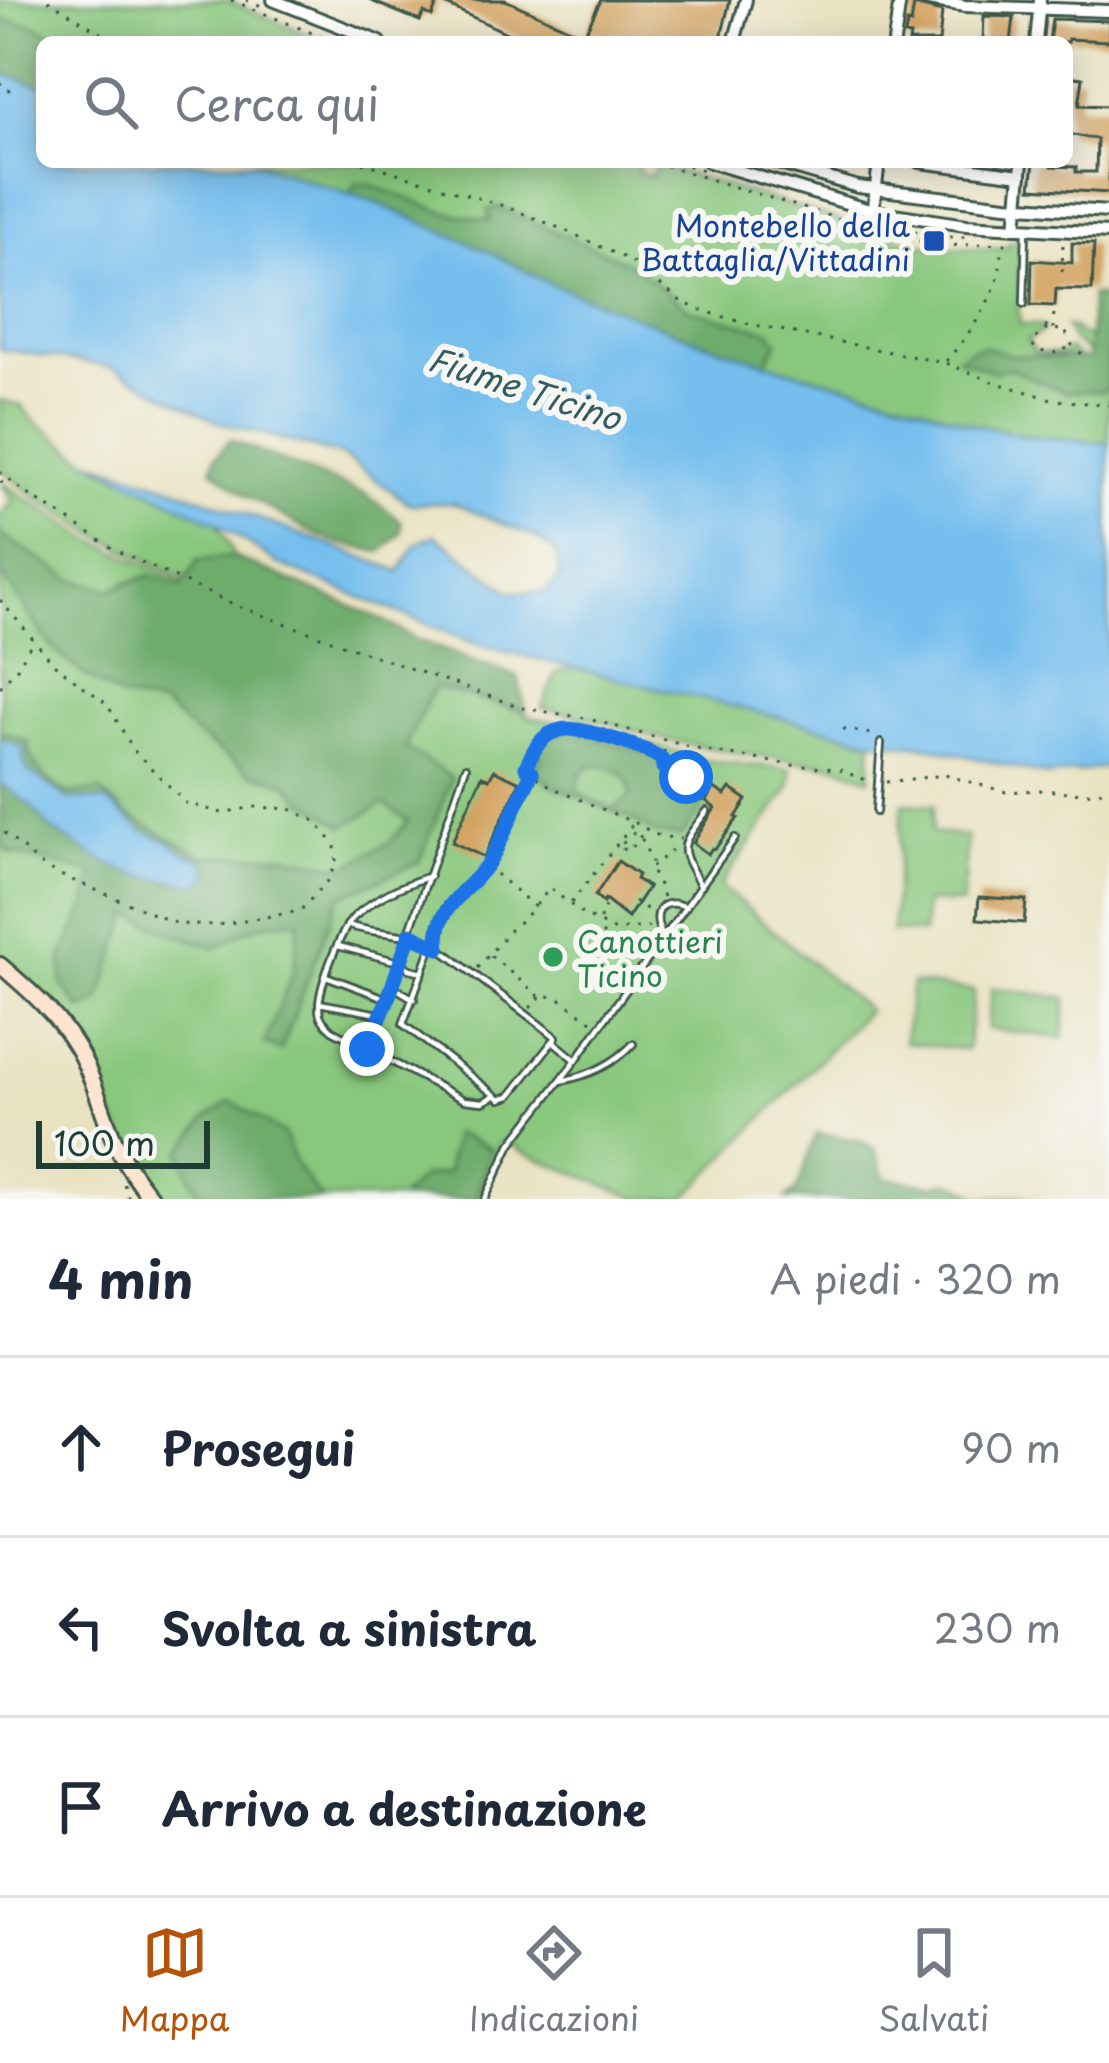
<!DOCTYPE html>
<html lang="it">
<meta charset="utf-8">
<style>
body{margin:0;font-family:"Playpen Sans",sans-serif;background:#f6f6f7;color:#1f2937}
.scale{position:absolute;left:36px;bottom:30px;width:174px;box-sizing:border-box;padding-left:12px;border:6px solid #1f3d34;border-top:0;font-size:33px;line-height:42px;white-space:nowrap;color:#1f3d34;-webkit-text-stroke:9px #f6f6f2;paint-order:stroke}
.stop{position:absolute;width:36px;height:36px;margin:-27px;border:9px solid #1a73e8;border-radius:50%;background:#fff}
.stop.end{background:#1a73e8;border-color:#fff;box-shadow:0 3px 12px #0008}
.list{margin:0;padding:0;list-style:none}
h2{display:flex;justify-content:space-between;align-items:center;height:156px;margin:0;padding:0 48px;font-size:51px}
h2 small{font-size:39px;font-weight:400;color:#747a83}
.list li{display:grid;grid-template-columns:78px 1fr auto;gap:36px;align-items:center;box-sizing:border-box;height:180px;padding:0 48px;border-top:3px solid #e0e1e3}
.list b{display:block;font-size:45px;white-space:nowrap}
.list em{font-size:39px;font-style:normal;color:#747a83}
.icon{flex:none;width:66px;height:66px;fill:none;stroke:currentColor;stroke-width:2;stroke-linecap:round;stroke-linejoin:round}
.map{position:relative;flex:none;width:1109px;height:1199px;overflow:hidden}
.search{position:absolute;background:#fff;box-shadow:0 6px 30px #0003;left:36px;right:36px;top:36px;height:132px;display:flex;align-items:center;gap:30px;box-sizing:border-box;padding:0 42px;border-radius:18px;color:#747a83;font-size:45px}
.sheet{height:696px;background:#fff}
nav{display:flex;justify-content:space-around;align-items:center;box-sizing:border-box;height:168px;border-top:3px solid #e0e1e3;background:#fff;font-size:33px;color:#747a83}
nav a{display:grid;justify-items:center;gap:6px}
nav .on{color:#b45309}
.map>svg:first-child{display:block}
.green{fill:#89c77d;stroke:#548258;stroke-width:3}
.forest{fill:#6eac6c;stroke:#467450;stroke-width:3;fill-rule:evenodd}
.water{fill:#75beee;stroke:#4a7e91;stroke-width:3}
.building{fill:#d19f5a}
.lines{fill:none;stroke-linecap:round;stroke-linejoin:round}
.lane-casing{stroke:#3d5649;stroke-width:10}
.street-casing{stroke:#3d5649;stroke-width:16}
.secondary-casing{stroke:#3d5649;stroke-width:20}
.path{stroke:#3d5649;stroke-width:3;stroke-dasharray:3 9;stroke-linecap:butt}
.lane{stroke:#fff;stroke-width:4.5}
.street{stroke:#fff;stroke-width:10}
.secondary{stroke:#fde4d1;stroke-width:14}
.route{stroke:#1a73e8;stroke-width:15}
.transit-dot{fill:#1a4fb4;stroke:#f6f6f2;stroke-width:4.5}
.leisure-dot{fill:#2e9e5b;stroke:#f6f6f2;stroke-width:4.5}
.labels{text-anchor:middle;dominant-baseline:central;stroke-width:12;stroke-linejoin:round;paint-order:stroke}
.transit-label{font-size:30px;fill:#164399;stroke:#f6f6f2;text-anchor:end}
.leisure-label{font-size:30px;fill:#27864d;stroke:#f6f6f2;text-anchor:start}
.water-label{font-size:33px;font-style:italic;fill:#345d62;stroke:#f6f6f2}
</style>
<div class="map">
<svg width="1109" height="1199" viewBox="0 0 1109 1199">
<rect width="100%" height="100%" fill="#f6f6f2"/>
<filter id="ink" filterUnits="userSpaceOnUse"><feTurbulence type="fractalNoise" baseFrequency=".00833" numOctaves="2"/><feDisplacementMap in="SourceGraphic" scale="24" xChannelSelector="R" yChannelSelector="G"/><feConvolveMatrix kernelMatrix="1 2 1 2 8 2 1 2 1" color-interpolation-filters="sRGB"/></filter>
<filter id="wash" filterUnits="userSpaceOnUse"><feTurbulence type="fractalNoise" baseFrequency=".004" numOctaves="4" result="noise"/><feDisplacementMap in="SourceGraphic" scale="48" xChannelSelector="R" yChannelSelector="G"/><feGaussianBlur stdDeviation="2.7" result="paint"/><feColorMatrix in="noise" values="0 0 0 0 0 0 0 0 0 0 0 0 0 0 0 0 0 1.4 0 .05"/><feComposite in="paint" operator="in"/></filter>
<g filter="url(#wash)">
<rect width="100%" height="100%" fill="#e9e2c1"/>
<g class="green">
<path d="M0,0H226L327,42H42V86L0,73Z"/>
<path d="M253,162H640L639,173L651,176L657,165L914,243L945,248L1005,249L1008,243L1021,241L1018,303L1020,324L1042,326L1044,330L1027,341L1035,352L1060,354L1069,349L1079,358L1089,359V354L1072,340L1066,327L1074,328L1079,334L1089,338L1091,295L1109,298V443L1028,436L966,422L908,401L789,370L705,343L379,204Z"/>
<path d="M0,400L21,405L32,419L86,459L217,523L230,546L234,557L198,560L186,579C121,548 55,516 0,468Z"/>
<path d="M1,482L90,539L184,583L183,586L128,581L111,590L72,579L0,534V515L13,501Z"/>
<path d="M0,572L53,649L81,672L119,697L163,706L195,734L251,773L285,782L300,798L384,804L409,821L390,842L345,868L283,855L203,856L127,815L100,791L67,794C48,779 29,768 29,742L0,731Z"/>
<path d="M575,667L872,740L870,779L838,766L737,753L662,739L607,722L542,708L556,673Z"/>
<path d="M434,687L526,712L525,715L530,717L597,730L711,761L791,769L790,787L720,886L868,1010L684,1199H639L517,1150L518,1147L500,1142L479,1199H475L490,1149L449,1154L447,1174L402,1196L403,1199H321L297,1167L284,1134L192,1183L204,1199H160C120,1149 107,1085 74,1031C56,1002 25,980 0,958V843L10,853L93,873L86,905L62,959L130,914L243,930L285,920L301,921L294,969L265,1043L281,1050L339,897L419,862L405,747Z"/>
<path d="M903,803L934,805L932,833L967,836L962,904L926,902L923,933L892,931Z"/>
<path d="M912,983L974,991L967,1050L904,1042Z"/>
<path d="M992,988L1067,998L1063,1038L987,1029Z"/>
</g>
<g class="forest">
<path d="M0,19L36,26L69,42H42V86L1,74Z"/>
<path d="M356,183L369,184L441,211L490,221L488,210L499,207L633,265L690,310L771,331L778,342L766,363L705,343L546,282L488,251L379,204L350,194Z"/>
<path d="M1091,295L1109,298V385L1103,391L1065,392L1008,368L994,372L957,358L969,350L983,346L1010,355L1089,359Z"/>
<path d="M230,440L367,495L401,521V533L381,552L339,543L312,533L244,494L212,469L215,458Z"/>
<path d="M0,534L72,579L111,590L150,575L182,586L198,560L234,557L379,618L415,639L518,677L526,712L434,687L405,747L452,778L419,862L339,897L281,1050L264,1044L294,969L300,921C266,920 245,928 217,948L164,930L130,914L98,1003L80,1009L62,984V959L86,905L93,873L10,853L0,843V731L29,742C29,768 48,779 66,794L100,791L127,815L203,856L283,855L345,867L390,842L408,821L384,804L344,826L300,798L285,782L251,773L195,734L163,706L119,697L81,672L53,649L0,572Z"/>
<path d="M565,730L655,755L661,759L663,770L694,783L702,809L682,836L657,834L630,818L553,786L536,773L541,755L535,750L547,737ZM591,765C612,766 630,771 631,795L614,810L595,803L578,791C578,778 580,772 591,765Z"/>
<path d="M231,1101L284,1134L297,1167L321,1199H204L193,1183L181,1152L206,1119Z"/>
<path d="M454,1133L491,1149L475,1199H403L402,1196L422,1177L447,1173Z"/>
<path d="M816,1133L862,1141L875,1149L885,1178L933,1185L949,1182L964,1187L980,1198L1021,1196L1026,1199H786L797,1190Z"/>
</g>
<g class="water">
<path d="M0,73L42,86V162H253L379,204L488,251L546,282L705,343L789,370L908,401L966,422L1028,436L1109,443V767L1050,776L921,745L877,741L479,645L280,565L217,523L86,459L175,488L400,571L416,544L435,535L511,592H546L560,576L556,553L537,538L453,503L410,504L343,456L216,421L111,367L0,349Z"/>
<path d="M0,738L25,748L22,757L28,771L68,799L106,801L143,831L168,841L185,853L203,860L210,875L197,885L128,873L90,854L51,829L31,806L0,783Z"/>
</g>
<g id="blocks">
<g class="building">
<path d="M369,0H505L584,35L601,0H730L720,42H526L438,1L432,17L424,13L420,21Z"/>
<path d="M914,5L942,12L939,42H909L910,36L905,35L907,23L911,24Z"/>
<path d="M984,16L1014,17L1011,42H983Z"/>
<path d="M1052,19L1109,21V41L1068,39V42H1049Z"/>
<path d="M1067,76L1083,78L1079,105L1109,106V193L1031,188L1034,162H1052V166L1076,167V172H1096L1097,139L1067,134Z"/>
<path d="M1072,243L1094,244L1092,290L1056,289L1055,306L1031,305L1032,260L1072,263Z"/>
<path d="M494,770L520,782L484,857L452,842L482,776L489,779Z"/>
<path d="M714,788L725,795L730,788L747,800L736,817L738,818L715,849L712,848L708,854L693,843L715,808L706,801Z"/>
<path d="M618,861L638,875L636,879L648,887L628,918L605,900L603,903L595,896Z"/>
<path d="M979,897L1026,900L1024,923L977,919Z"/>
</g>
</g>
</g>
<g filter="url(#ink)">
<use href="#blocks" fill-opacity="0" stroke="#3d5649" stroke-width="3"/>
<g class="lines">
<g class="lane-casing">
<g id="lane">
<path d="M1024,304L1026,228"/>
<path d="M876,812L881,743"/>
<path d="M430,876C401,886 377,896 354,917C340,930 314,996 320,1015C323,1023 326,1024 332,1030L464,1100L483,1102L494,1096"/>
<path d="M701,886C678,845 679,848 707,811"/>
<path d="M347,925C376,935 402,931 433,943"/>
<path d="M664,938C650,917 659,895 686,907"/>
<path d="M338,946L399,962L392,986L414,999"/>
<path d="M439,948C432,906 472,891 490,860C506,832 517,801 532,773"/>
<path d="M423,972L410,969L399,962L466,767"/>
<path d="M326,976L388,999"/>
<path d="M319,1003L379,1014"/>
<path d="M553,1041L510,1096L500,1099L403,1024L433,943L556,1037L553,1041L576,1060"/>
<path d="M368,1047L392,986"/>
<path d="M560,1081C588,1076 613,1065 633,1044"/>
<path d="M485,1199L511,1144L576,1060L735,838"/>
</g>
</g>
<g class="street-casing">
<g id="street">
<path d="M273,0L380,42"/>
<path d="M928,0L965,6L1109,11"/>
<path d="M734,42L746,0"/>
<path d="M894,42L900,0"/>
<path d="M1036,42L1040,0"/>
<path d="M709,162L873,211L966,225L1109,233"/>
<path d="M774,162L858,187L1006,205L1109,212"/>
<path d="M920,162L1021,175"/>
<path d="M873,211L879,162"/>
<path d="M1016,228L1022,162"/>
</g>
</g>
<g class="secondary-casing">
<path id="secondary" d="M0,965C28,989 58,1015 77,1048C93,1075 100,1106 112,1135C121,1158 136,1180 152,1199"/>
</g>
<g class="path">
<path d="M48,0L115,42"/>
<path d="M231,0L334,42"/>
<path d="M246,0L267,8"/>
<path d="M0,82L2,87L16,92"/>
<path d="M362,162L510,208L569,232L629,260L679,300L697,309L745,323L945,363L997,383L1055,400L1109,405"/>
<path d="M654,162L845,221L923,242L945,246L1000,243"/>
<path d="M676,162L703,170"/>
<path d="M903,227L933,237H969"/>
<path d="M1062,272L1063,243"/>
<path d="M1045,326L1053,330L1064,329L1072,345L1085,357"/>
<path d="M1047,329L1031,342L1037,351L1059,353L1072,345"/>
<path d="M1053,329L1054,312"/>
<path d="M946,361C965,340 984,313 995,286C1002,270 999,253 1008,238"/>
<path d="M0,472L23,491L115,550L237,606L403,666L523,708L585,718L701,750L791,765L837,769L871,782"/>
<path d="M0,482L11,484"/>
<path d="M0,600L55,665L107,704L135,752L186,803L222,813L254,807L290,809L315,821L335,845L336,861L329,879L300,911L218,925L177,924L46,869L0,829"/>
<path d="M0,687L18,667L33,640"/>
<path d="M843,729L877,735"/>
<path d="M664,750L663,767L696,781L703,804"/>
<path d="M526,767C532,755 537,742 548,735C569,721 642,746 662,759"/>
<path d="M537,777L553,788L635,823L659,836L681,839"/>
<path d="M886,782L945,775L1006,792L1040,790L1084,793L1109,790"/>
<path d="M632,832L641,837L652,863"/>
<path d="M623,841L625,844L620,848L628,851L644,832"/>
<path d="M663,897L656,877L648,870L675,847"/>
<path d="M634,901L650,911"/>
<path d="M571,903L632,825"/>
<path d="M536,905L550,888L581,913L613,930L649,927"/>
<path d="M600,920L601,912L610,901"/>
<path d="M594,943L603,936V926"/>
<path d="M491,956L539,996"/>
<path d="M478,968L508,932L535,907L491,870"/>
<path d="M530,1008L542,995L559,998L592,1021"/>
<path d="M124,1184L129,1199"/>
</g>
<use href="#lane" class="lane"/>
<use href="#street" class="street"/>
<use href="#secondary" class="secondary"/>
</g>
</g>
<g class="lines" filter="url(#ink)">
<path class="route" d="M367,1049L388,999L410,934L439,948C432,906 472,890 490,860C506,833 517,801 532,773L526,767C531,756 537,742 548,735C552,732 562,729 567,729C587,729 646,748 662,759L663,767L686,777"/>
</g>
<rect class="transit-dot" x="922" y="229" width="24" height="24" rx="6"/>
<circle class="leisure-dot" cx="553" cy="957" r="12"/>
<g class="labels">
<g class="transit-label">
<text x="910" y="224">Montebello della<tspan x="910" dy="34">Battaglia/Vittadini</tspan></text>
</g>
<g class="leisure-label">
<text x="577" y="940">Canottieri<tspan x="577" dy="34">Ticino</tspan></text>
</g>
<g class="water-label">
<text transform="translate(525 387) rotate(18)">Fiume Ticino</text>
</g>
</g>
</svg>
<div class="scale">100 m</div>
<div class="stop" style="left:686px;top:777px"></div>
<div class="stop end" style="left:367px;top:1049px"></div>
<div class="search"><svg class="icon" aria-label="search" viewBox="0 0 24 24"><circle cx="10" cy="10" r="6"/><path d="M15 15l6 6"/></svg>Cerca qui</div>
</div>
<section class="sheet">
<h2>4 min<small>A piedi · 320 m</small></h2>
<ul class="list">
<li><svg class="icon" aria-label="ahead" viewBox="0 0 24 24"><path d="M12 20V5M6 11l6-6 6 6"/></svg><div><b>Prosegui</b></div><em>90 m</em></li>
<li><svg class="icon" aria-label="left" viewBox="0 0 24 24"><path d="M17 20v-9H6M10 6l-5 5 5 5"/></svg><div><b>Svolta a sinistra</b></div><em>230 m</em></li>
<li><svg class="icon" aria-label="arrive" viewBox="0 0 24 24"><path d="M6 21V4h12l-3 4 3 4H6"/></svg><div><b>Arrivo a destinazione</b></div></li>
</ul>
</section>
<nav>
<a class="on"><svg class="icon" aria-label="map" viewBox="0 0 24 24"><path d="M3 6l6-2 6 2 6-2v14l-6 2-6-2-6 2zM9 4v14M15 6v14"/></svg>Mappa</a>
<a><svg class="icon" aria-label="directions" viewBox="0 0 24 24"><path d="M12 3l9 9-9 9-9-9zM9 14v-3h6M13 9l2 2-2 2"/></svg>Indicazioni</a>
<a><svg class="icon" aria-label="saved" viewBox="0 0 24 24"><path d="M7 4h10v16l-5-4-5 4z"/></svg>Salvati</a>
</nav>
